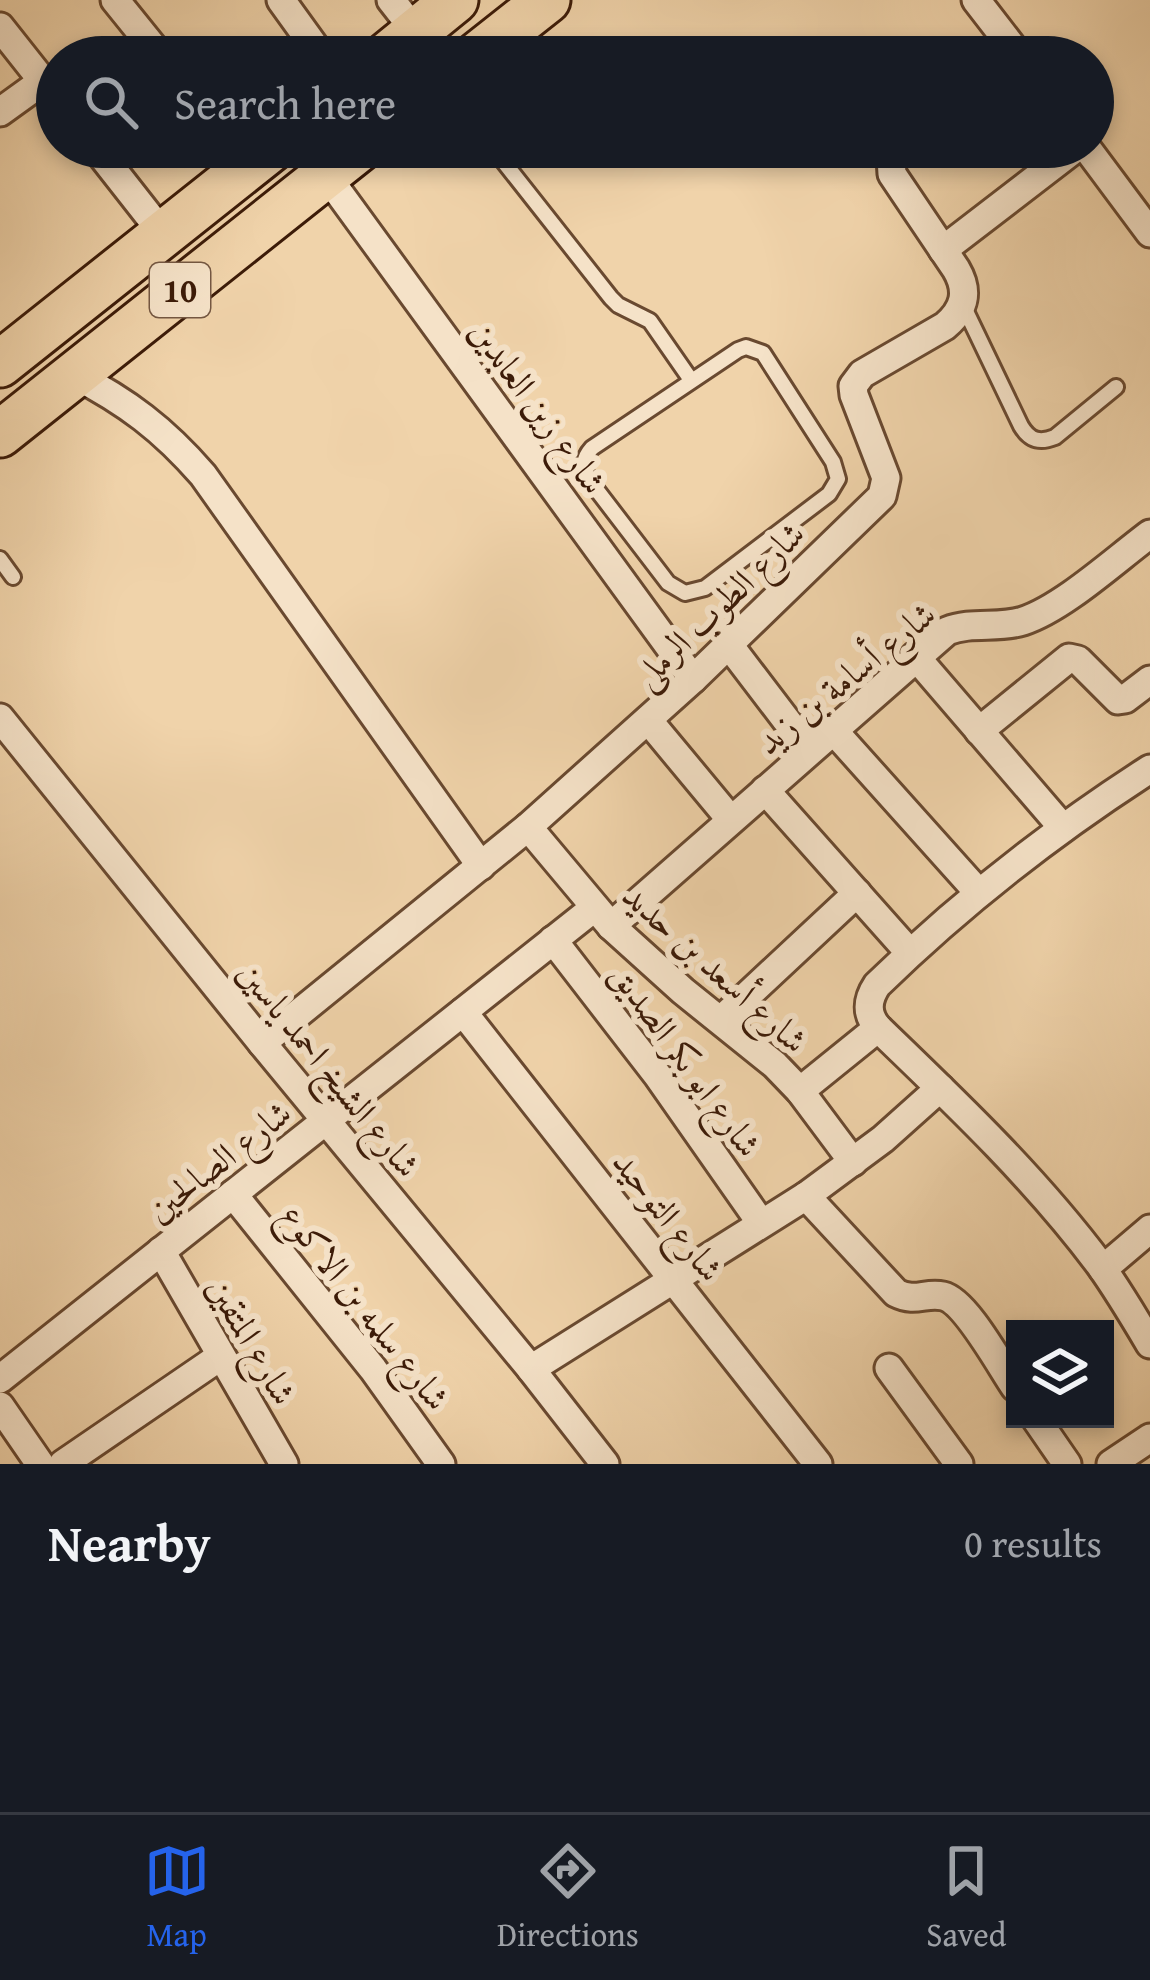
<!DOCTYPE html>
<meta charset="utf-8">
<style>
body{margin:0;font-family:"Gentium Book Plus",Amiri,serif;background:#242831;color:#f1f3f6}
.controls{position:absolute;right:36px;bottom:36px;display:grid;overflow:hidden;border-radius:0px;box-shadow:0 6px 18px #0003}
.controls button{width:108px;height:108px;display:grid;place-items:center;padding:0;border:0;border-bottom:3px solid #363941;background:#171b24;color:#f1f3f6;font:60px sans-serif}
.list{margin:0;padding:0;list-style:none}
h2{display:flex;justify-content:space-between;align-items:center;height:156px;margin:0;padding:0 48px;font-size:51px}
h2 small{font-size:39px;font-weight:400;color:#9ea1a6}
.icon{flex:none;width:66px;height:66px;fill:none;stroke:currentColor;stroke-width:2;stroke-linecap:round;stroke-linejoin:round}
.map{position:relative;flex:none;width:1150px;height:1464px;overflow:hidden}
.search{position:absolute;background:#171b24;box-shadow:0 6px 18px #0003;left:36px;right:36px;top:36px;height:132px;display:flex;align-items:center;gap:30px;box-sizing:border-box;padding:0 42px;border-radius:66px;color:#9ea1a6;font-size:45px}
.sheet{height:348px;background:#171b24}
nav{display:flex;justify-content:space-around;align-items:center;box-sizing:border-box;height:168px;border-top:3px solid #363941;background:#171b24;font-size:33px;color:#9ea1a6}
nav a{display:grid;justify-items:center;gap:6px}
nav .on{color:#2563eb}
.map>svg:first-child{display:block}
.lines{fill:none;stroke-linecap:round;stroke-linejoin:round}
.lane-casing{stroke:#694930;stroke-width:20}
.street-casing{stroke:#694930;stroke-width:33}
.primary-casing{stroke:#3c1b08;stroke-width:51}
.lane{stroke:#f5e2c8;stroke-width:14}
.street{stroke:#f5e2c8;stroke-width:27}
.primary{stroke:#f0d3aa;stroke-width:45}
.labels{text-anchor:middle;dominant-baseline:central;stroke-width:12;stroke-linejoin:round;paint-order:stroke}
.shield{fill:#f5e2c8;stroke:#745742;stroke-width:3}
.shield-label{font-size:33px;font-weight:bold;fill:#3c1b08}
.street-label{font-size:36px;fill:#3c1b08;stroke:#f5e2c8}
</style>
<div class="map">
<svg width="1150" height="1464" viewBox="0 0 1150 1464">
<rect width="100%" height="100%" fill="#f0d3aa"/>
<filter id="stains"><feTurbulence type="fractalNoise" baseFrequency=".00167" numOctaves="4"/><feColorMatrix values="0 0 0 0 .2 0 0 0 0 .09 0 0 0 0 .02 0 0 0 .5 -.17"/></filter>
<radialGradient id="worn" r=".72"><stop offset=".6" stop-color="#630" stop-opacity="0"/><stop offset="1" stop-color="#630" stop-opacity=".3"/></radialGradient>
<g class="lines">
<g class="lane-casing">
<g id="lane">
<path d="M492,147L611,298L618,305L650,321L691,380"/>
<path d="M963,305L1021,426C1030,441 1040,443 1055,437L1116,387"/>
<path d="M746,347L763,353L833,462L838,479L829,494L705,588L685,593L668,583L590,481C582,468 582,459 592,448L738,350Z"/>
<path d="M0,559L13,577"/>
</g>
</g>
<g class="street-casing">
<g id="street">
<path d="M115,0L161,57"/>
<path d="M281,0L322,57"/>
<path d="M391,0L416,32"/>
<path d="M976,0L1020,57"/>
<path d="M0,27L57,99"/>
<path d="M0,112L43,81"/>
<path d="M95,147L164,235"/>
<path d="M1086,147L1150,233"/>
<path d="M326,175L693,679"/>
<path d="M943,250L1077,147"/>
<path d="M73,374C127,402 163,429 203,475L481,866"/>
<path d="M729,645L809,750"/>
<path d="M915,656L1063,828"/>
<path d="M0,718L262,1043L531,1369L605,1464"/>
<path d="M648,720L731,820"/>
<path d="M832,729L979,893"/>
<path d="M979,731L1069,658L1078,660L1118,700L1125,699L1150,680"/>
<path d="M1150,769C1052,832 960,904 877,985C867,1000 866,1014 878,1028C956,1103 1035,1178 1100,1265C1118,1290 1134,1317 1150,1344"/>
<path d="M765,790L910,953"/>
<path d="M528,827L611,926L683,991L775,1065L800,1091L853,1162"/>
<path d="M611,926L947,631C972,621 998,629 1023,621C1063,608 1115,560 1150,534"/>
<path d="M553,940L658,1076L761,1223"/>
<path d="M463,1012L818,1464"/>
<path d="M721,1020L857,893"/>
<path d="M262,1043L528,827L693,679L882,496L886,478L854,395L853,386L862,374L945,326C965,309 969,291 956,269L892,174L891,158L901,147"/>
<path d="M800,1091L878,1028"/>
<path d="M233,1194L373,1369L441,1464"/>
<path d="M806,1196L896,1293C916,1303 925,1292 943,1296C966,1301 1001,1367 1015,1387"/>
<path d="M161,1251L284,1464"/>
<path d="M1103,1269L1150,1229"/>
<path d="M889,1368L959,1464"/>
<path d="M531,1369L806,1196L883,1139L940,1088"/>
<path d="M0,1379L594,908"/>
<path d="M0,1406L40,1464"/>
<path d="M1036,1419L1067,1464"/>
<path d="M63,1464L221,1356"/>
<path d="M1111,1464L1150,1438"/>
</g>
</g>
<g class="primary-casing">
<g id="primary">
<path d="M385,57L455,0"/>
<path d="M475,57L547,0"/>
<path d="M0,364L273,147"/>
<path d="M0,434L361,147"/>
</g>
</g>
<use href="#lane" class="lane"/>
<use href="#street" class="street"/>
<use href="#primary" class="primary"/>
</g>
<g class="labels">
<rect class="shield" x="150" y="263" width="60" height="54" rx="9"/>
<g class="shield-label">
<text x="180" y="290">10</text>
</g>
<g class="street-label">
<text transform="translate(539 406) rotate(54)">شارع زين العابدين</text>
<text transform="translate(718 604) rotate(-44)">شارع الطوب الرملى</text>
<text transform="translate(845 677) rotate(-39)">شارع أسامة بن زيد</text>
<text transform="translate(716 967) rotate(42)">شارع أسعد بن حديد</text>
<text transform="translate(687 1059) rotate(54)">شارع ابو بكر الصديق</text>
<text transform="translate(330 1068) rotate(51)">شارع الشيخ احمد ياسين</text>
<text transform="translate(218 1160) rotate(-38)">شارع الصالحين</text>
<text transform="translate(669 1215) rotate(52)">شارع التوحيد</text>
<text transform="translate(366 1306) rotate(52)">شارع سلمه بن الاكوع</text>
<text transform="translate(253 1340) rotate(60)">شارع المتقين</text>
</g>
</g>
<rect width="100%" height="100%" filter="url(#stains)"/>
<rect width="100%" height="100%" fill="url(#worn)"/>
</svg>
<div class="controls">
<button><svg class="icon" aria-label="layers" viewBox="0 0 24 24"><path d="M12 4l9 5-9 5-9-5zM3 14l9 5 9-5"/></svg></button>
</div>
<div class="search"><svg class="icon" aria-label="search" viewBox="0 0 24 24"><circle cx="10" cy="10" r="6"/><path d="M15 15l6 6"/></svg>Search here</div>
</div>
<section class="sheet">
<h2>Nearby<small>0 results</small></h2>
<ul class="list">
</ul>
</section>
<nav>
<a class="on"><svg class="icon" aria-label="map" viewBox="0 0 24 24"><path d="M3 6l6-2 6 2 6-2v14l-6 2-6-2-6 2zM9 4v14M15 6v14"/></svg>Map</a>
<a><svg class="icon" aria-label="directions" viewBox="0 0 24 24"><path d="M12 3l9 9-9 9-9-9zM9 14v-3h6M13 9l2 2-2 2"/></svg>Directions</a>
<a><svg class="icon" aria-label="saved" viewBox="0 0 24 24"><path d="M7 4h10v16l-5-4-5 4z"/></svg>Saved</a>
</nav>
